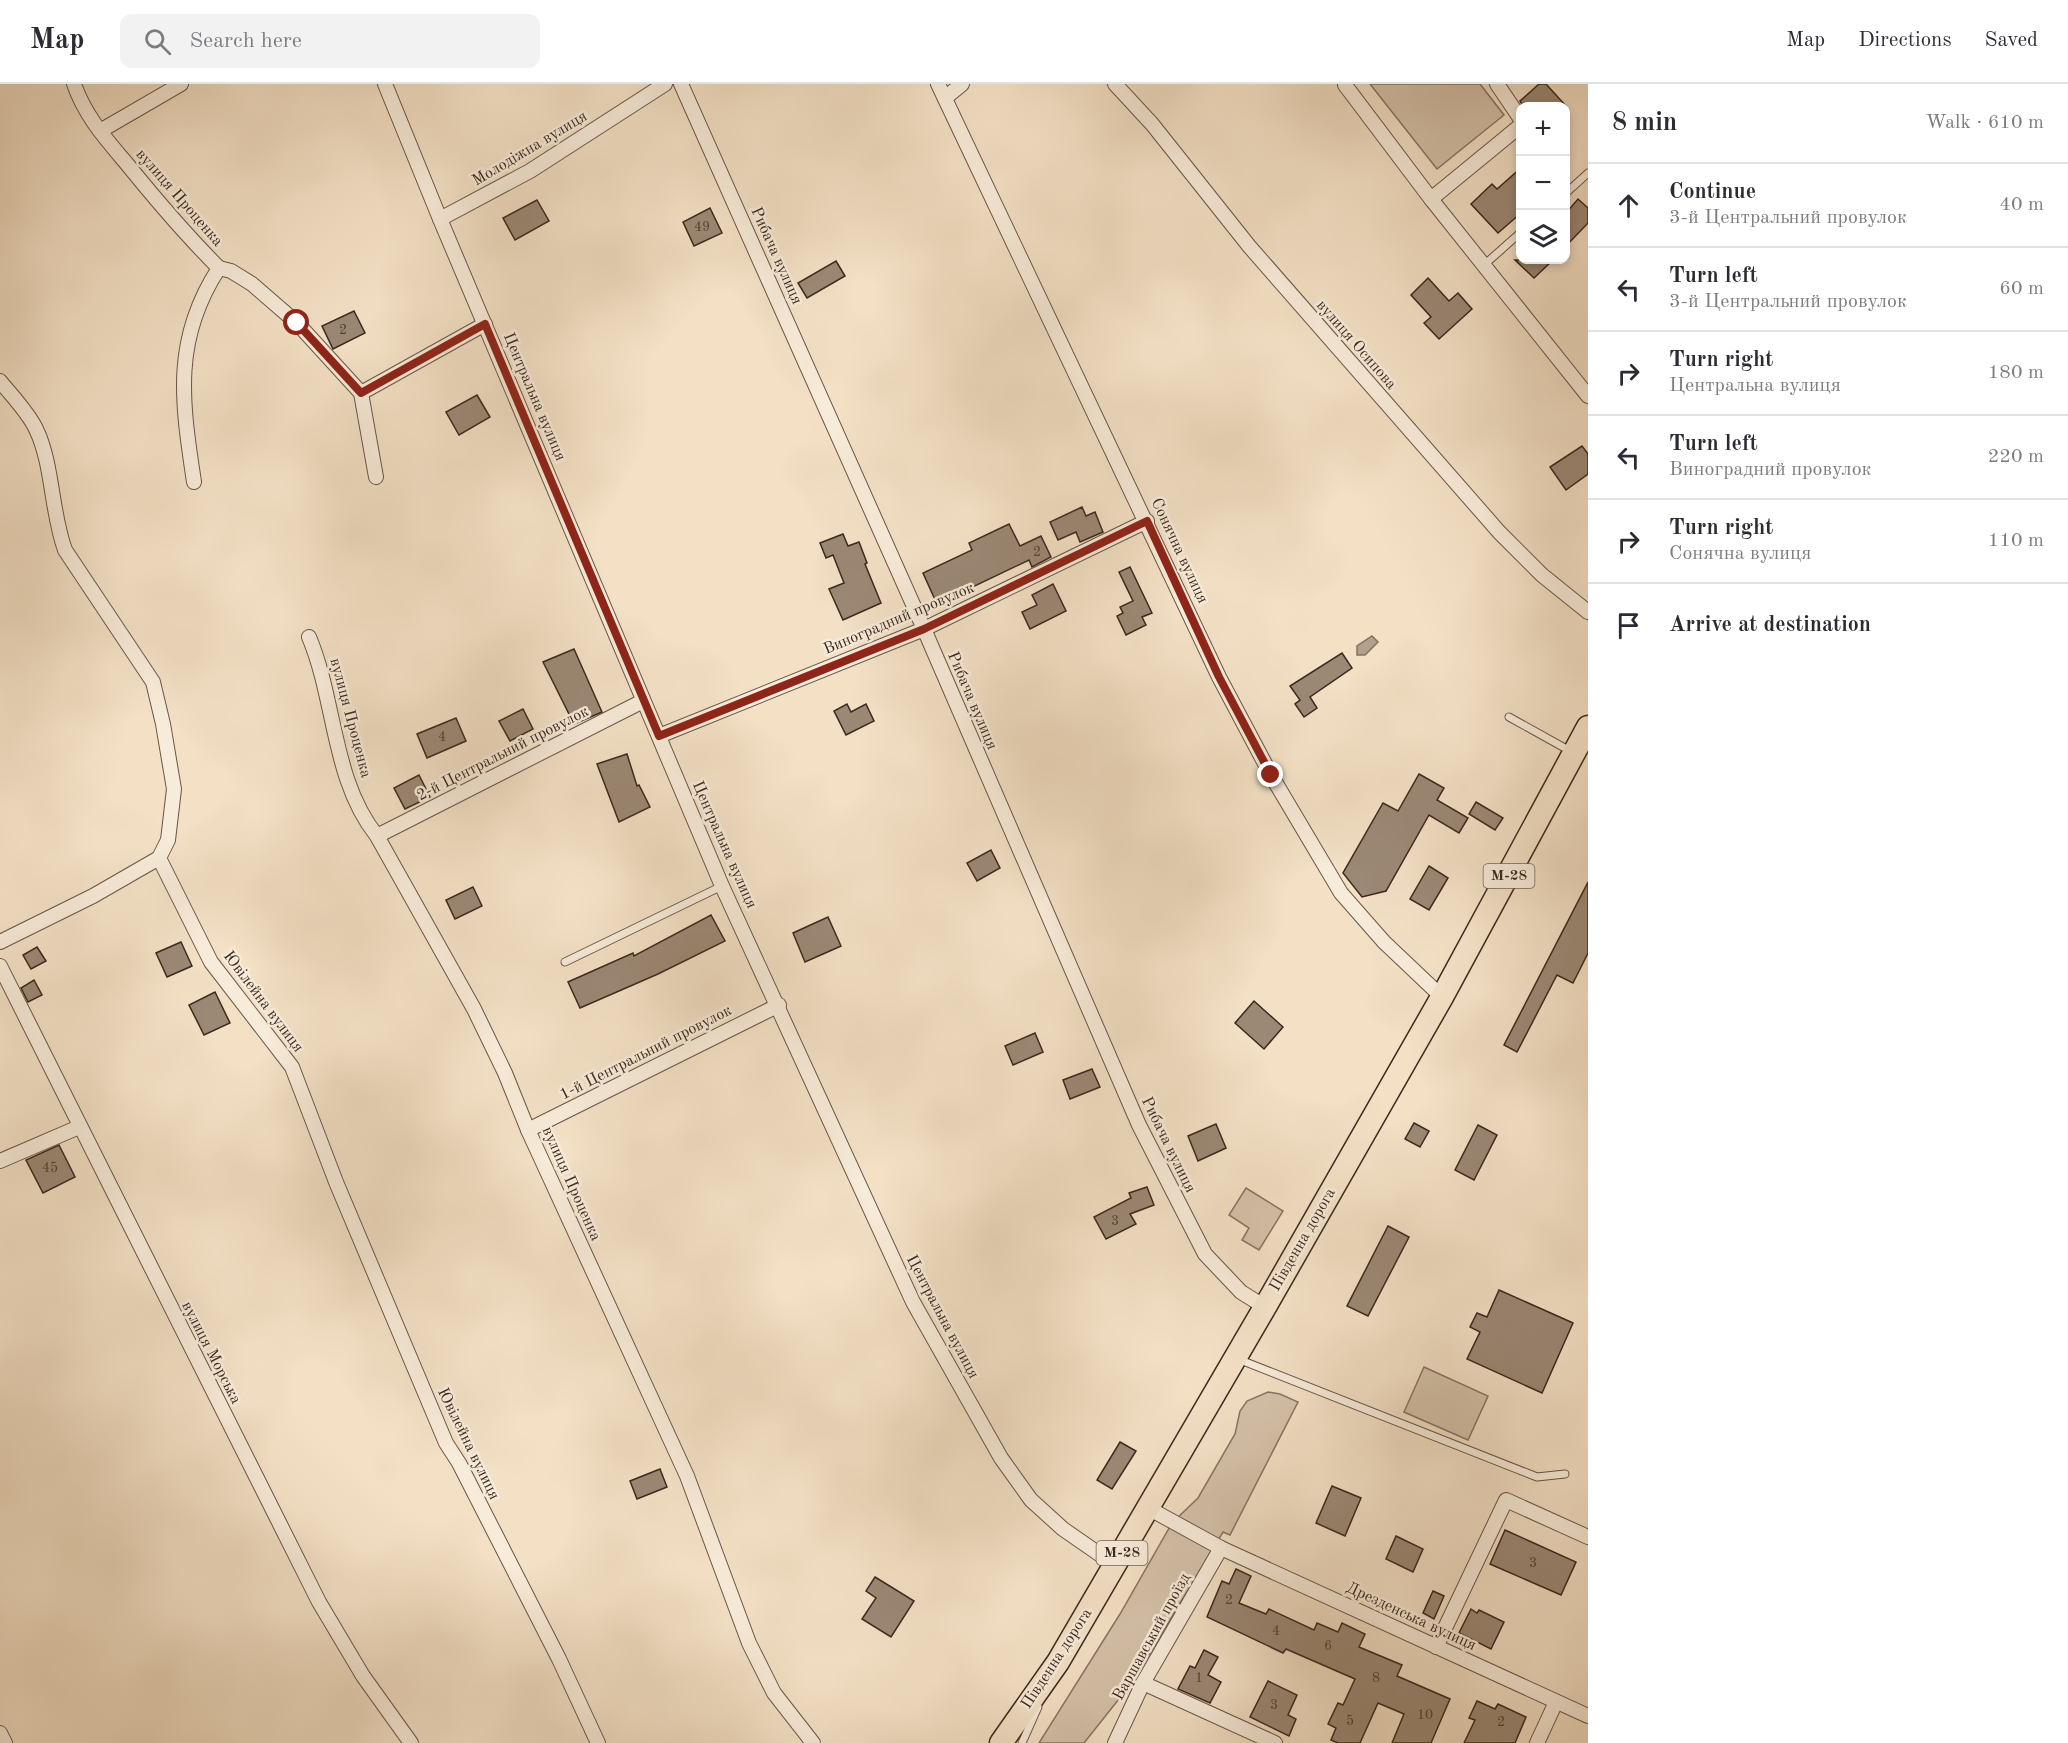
<!DOCTYPE html>
<meta charset="utf-8">
<style>
body{margin:0;font-family:"Old Standard TT",serif;background:#f2f2f3;color:#2b2b33}
.controls{position:absolute;right:18px;top:18px;display:grid;overflow:hidden;border-radius:12px;box-shadow:0 3px 9px #0003}
.controls button{width:54px;height:54px;display:grid;place-items:center;padding:0;border:0;border-bottom:2px solid #e1e1e2;background:#fff;color:#2b2b33;font:30px sans-serif}
.stop{position:absolute;width:18px;height:18px;margin:-14px;border:4px solid #8f2418;border-radius:50%;background:#fff}
.stop.end{background:#8f2418;border-color:#fff;box-shadow:0 2px 6px #0008}
.list{margin:0;padding:0;list-style:none}
h2{display:flex;justify-content:space-between;align-items:center;height:78px;margin:0;padding:0 24px;font-size:26px}
h2 small{font-size:20px;font-weight:400;color:#7c7c81}
.list li{display:grid;grid-template-columns:39px 1fr auto;gap:18px;align-items:center;box-sizing:border-box;height:84px;padding:0 24px;border-top:2px solid #e1e1e2}
.list b{display:block;font-size:22px;white-space:nowrap}
.list p{margin:0;font-size:20px;white-space:nowrap;color:#7c7c81}
.list em{font-size:20px;font-style:normal;color:#7c7c81}
.icon{flex:none;width:33px;height:33px;fill:none;stroke:currentColor;stroke-width:2;stroke-linecap:round;stroke-linejoin:round}
.map{position:relative;flex:none;width:1588px;height:1659px;overflow:hidden}
header{display:flex;align-items:center;gap:36px;box-sizing:border-box;height:84px;padding:0 30px;background:#fff;border-bottom:2px solid #e1e1e2}
header strong{font-size:28px}
nav{display:flex;gap:33px;margin-inline-start:auto;font-size:21px}
.search{width:420px;height:54px;background:#f2f2f3;display:flex;align-items:center;gap:15px;box-sizing:border-box;padding:0 21px;border-radius:12px;color:#7c7c81;font-size:22px}
main{display:flex}
aside{flex:1;background:#fff}
.map>svg:first-child{display:block}
.green{fill:#d4c1a9;stroke:#887464;stroke-width:1.5}
.water{fill:#b4a18d;stroke:#847161;stroke-width:1.5}
.building{fill:#9b8875;stroke:#3b281f;stroke-width:1.5}
.lines{fill:none;stroke-linecap:round;stroke-linejoin:round}
.service-casing{stroke:#695648;stroke-width:9}
.minor-casing{stroke:#695648;stroke-width:16}
.trunk-casing{stroke:#3b281f;stroke-width:25}
.service{stroke:#f7ebd9;stroke-width:7}
.minor{stroke:#f7ebd9;stroke-width:14}
.trunk{stroke:#f3e0c5;stroke-width:22}
.route{stroke:#8f2418;stroke-width:8}
.labels{text-anchor:middle;dominant-baseline:central;stroke-width:5;stroke-linejoin:round;paint-order:stroke}
.number-label{font-size:14px;fill:#534034}
.shield{fill:#f7ebd9;stroke:#736257;stroke-width:1.5}
.shield-label{font-size:15px;font-weight:bold;fill:#3b281f}
.street-label{font-size:16px;fill:#3b281f;stroke:#f7ebd9}
</style>
<header>
<strong>Map</strong>
<div class="search"><svg class="icon" aria-label="search" viewBox="0 0 24 24"><circle cx="10" cy="10" r="6"/><path d="M15 15l6 6"/></svg>Search here</div>
<nav><a>Map</a><a>Directions</a><a>Saved</a></nav>
</header>
<main>
<div class="map">
<svg width="1588" height="1659" viewBox="0 0 1588 1659">
<rect width="100%" height="100%" fill="#f3e0c5"/>
<filter id="stains"><feTurbulence type="fractalNoise" baseFrequency=".00333" numOctaves="4"/><feColorMatrix values="0 0 0 0 .2 0 0 0 0 .09 0 0 0 0 .02 0 0 0 .5 -.17"/></filter>
<radialGradient id="worn" r=".72"><stop offset=".6" stop-color="#630" stop-opacity="0"/><stop offset="1" stop-color="#630" stop-opacity=".3"/></radialGradient>
<g class="green">
<path d="M1370,0H1480L1504,31L1437,85Z"/>
<path d="M1246,1104L1283,1127L1259,1166L1242,1156L1249,1144L1229,1131Z"/>
<path d="M1424,1283L1488,1312L1468,1356L1404,1328Z"/>
<path d="M1268,1308L1280,1310L1298,1318L1230,1451L1223,1448L1134,1596L1084,1659H1039L1120,1530L1172,1439L1198,1414L1235,1350L1240,1327L1247,1317Z"/>
</g>
<path class="water" d="M1372,552L1378,558L1365,571H1357V562Z"/>
<g class="building">
<path d="M1539,0H1546L1566,22H1523L1520,17Z"/>
<path d="M1521,84V129L1498,149L1471,120L1492,100L1497,105Z"/>
<path d="M1578,115L1588,124V139L1566,162V129Z"/>
<path d="M537,116L549,137L515,156L503,134Z"/>
<path d="M710,124L722,149L694,162L683,138Z"/>
<path d="M1515,176H1553L1534,194Z"/>
<path d="M836,177L845,192L807,214L798,199Z"/>
<path d="M1428,194L1449,217L1458,209L1472,225L1439,255L1424,239L1431,233L1411,211Z"/>
<path d="M354,227L365,249L333,265L322,242Z"/>
<path d="M477,311L490,333L459,351L446,328Z"/>
<path d="M1582,362L1588,370V390L1566,406L1550,383Z"/>
<path d="M1082,423L1086,432L1095,428L1103,448L1080,458L1076,448L1058,456L1050,438Z"/>
<path d="M1009,440L1020,462L1041,452L1051,473L1032,483L1029,476L937,520L923,489L972,466L969,459Z"/>
<path d="M843,450L848,462L859,458L867,479L865,480L881,519L843,536L829,505L844,499L833,471L826,474L820,459Z"/>
<path d="M1130,483L1152,529L1142,533L1146,541L1126,551L1117,532L1123,529L1120,523L1133,517L1119,488Z"/>
<path d="M1053,500L1066,527L1030,545L1022,528L1037,521L1032,511Z"/>
<path d="M574,565L602,628L574,640L543,578Z"/>
<path d="M1342,569L1352,584L1310,613L1317,624L1304,633L1295,620L1300,616L1290,602Z"/>
<path d="M847,620L851,628L866,620L874,637L846,651L834,627Z"/>
<path d="M523,625L533,645L510,657L499,637Z"/>
<path d="M456,634L466,657L427,674L417,650Z"/>
<path d="M627,670L637,702L639,701L650,723L619,738L597,680Z"/>
<path d="M1419,690L1444,704L1437,716L1468,734L1459,749L1429,731L1386,807L1362,813L1343,789L1383,719L1398,727Z"/>
<path d="M419,691L430,713L405,725L394,704Z"/>
<path d="M1476,718L1503,734L1495,746L1469,730Z"/>
<path d="M991,766L1000,784L977,797L967,779Z"/>
<path d="M1429,782L1448,794L1429,826L1410,815Z"/>
<path d="M1588,798V869L1573,899L1557,891L1517,968L1504,961Z"/>
<path d="M473,803L482,822L455,835L446,816Z"/>
<path d="M711,831L725,857L658,890L580,924L568,898L633,869L634,872Z"/>
<path d="M828,833L841,862L805,878L793,849Z"/>
<path d="M181,858L192,882L167,893L156,869Z"/>
<path d="M37,863L46,877L31,885L23,871Z"/>
<path d="M34,896L42,911L28,918L21,904Z"/>
<path d="M215,908L230,939L204,951L189,921Z"/>
<path d="M1254,917L1283,943L1264,965L1235,939Z"/>
<path d="M1035,949L1043,968L1013,981L1005,962Z"/>
<path d="M1092,985L1100,1003L1070,1015L1063,996Z"/>
<path d="M1414,1039L1429,1047L1420,1063L1405,1055Z"/>
<path d="M1216,1040L1226,1064L1198,1077L1188,1052Z"/>
<path d="M1478,1041L1497,1051L1474,1096L1455,1086Z"/>
<path d="M59,1061L75,1093L43,1109L26,1076Z"/>
<path d="M1147,1103L1154,1121L1130,1130L1136,1140L1106,1155L1094,1133L1131,1114L1129,1109Z"/>
<path d="M1388,1142L1409,1153L1368,1232L1347,1222Z"/>
<path d="M1499,1206L1573,1239L1542,1309L1467,1275L1480,1248L1470,1243L1477,1229L1487,1233Z"/>
<path d="M1120,1358L1136,1367L1112,1405L1097,1396Z"/>
<path d="M660,1385L667,1403L637,1415L630,1397Z"/>
<path d="M1332,1402L1361,1414L1345,1452L1316,1439Z"/>
<path d="M1505,1446L1576,1478L1561,1511L1490,1480Z"/>
<path d="M1396,1452L1423,1465L1413,1488L1386,1475Z"/>
<path d="M1236,1485L1251,1492L1239,1519L1266,1530L1269,1525L1314,1546L1317,1539L1338,1548L1342,1539L1365,1550L1359,1563L1402,1581L1397,1592L1450,1615L1431,1659H1392L1404,1630L1378,1619L1360,1659H1338L1331,1656L1336,1644L1328,1640L1338,1619L1343,1621L1355,1595L1286,1565L1283,1569L1207,1533L1222,1497L1229,1500Z"/>
<path d="M875,1493L914,1517L891,1553L862,1535L876,1514L866,1507Z"/>
<path d="M1433,1507L1444,1512L1434,1535L1423,1529Z"/>
<path d="M1471,1525L1477,1529L1479,1526L1504,1538L1491,1565L1459,1549Z"/>
<path d="M1204,1566L1218,1573L1208,1591L1221,1598L1210,1619L1178,1605L1190,1582L1195,1584Z"/>
<path d="M1268,1597L1297,1611L1288,1631L1296,1635L1289,1652L1250,1633Z"/>
<path d="M1477,1617L1495,1625L1498,1620L1526,1633L1515,1659H1464L1475,1636L1469,1634Z"/>
</g>
<g class="lines">
<g class="service-casing">
<g id="service">
<path d="M1566,109L1588,89"/>
<path d="M1484,181L1520,149"/>
<path d="M1509,633L1572,668"/>
<path d="M565,878L722,802"/>
<path d="M1238,1275L1537,1393L1565,1390"/>
<path d="M1022,1659L1038,1623"/>
</g>
</g>
<g class="minor-casing">
<g id="minor">
<path d="M74,0C85,32 106,55 127,80C157,117 186,151 219,184C172,256 182,318 194,398"/>
<path d="M385,0L440,135L722,802L913,1218L1001,1374L1031,1416L1063,1445L1115,1481"/>
<path d="M681,0L924,545L1139,1041L1205,1170L1241,1208L1265,1223"/>
<path d="M938,0L1219,593L1271,691L1341,809L1384,858L1442,913"/>
<path d="M1115,0L1152,40L1249,162L1499,448L1542,491L1588,528"/>
<path d="M1497,0L1520,34"/>
<path d="M1345,1L1431,115L1588,312"/>
<path d="M945,14L962,0"/>
<path d="M100,47L181,0"/>
<path d="M1431,115L1520,42"/>
<path d="M440,135L530,87L665,0"/>
<path d="M219,184L231,187L252,200L297,239L361,309L376,393"/>
<path d="M0,297C12,312 28,328 36,345C53,380 51,428 65,466L153,598L163,640L174,705L168,756L159,774L211,878L292,983L336,1098L446,1359L459,1379L559,1575L598,1659"/>
<path d="M361,309L485,240"/>
<path d="M309,553C336,617 332,696 377,752L474,925L505,989L528,1046L687,1392L749,1559L774,1609L813,1659"/>
<path d="M659,652L924,545L1147,437"/>
<path d="M377,752L643,617"/>
<path d="M0,858L93,812L159,774"/>
<path d="M0,882L319,1518L363,1592L411,1659"/>
<path d="M528,1046L779,921"/>
<path d="M0,1077L79,1043"/>
<path d="M1148,1424L1221,1464L1588,1632"/>
<path d="M1436,1563L1506,1416L1588,1453"/>
<path d="M1143,1599L1275,1659"/>
<path d="M0,1649L5,1659"/>
<path d="M1115,1659L1143,1599L1221,1464"/>
<path d="M1537,1659L1556,1618"/>
</g>
</g>
<g class="trunk-casing">
<path id="trunk" d="M1001,1659L1058,1578L1265,1223L1442,913L1588,643"/>
</g>
<use href="#service" class="service"/>
<use href="#minor" class="minor"/>
<use href="#trunk" class="trunk"/>
</g>
<g class="lines">
<path class="route" d="M297,239L361,309L485,240L659,652L924,545L1147,437L1219,593L1271,691"/>
</g>
<g class="labels">
<g class="number-label">
<text x="702" y="143">49</text>
<text x="343" y="246">2</text>
<text x="1037" y="468">2</text>
<text x="442" y="653">4</text>
<text x="50" y="1084">45</text>
<text x="1115" y="1137">3</text>
<text x="1533" y="1479">3</text>
<text x="1229" y="1516">2</text>
<text x="1276" y="1547">4</text>
<text x="1328" y="1562">6</text>
<text x="1199" y="1594">1</text>
<text x="1376" y="1594">8</text>
<text x="1274" y="1621">3</text>
<text x="1425" y="1631">10</text>
<text x="1350" y="1637">5</text>
<text x="1501" y="1638">2</text>
</g>
<g class="shield">
<rect x="1483.5" y="780" width="51" height="24" rx="4.5"/>
<rect x="1096.5" y="1457" width="51" height="24" rx="4.5"/>
</g>
<g class="shield-label">
<text x="1509" y="792">М-28</text>
<text x="1122" y="1469">М-28</text>
</g>
<g class="street-label">
<text transform="translate(530 65) rotate(-31)">Молодіжна вулиця</text>
<text transform="translate(179 114) rotate(49)">вулиця Проценка</text>
<text transform="translate(776 172) rotate(66)">Рибача вулиця</text>
<text transform="translate(1356 261) rotate(49)">вулиця Осипова</text>
<text transform="translate(534 313) rotate(67)">Центральна вулиця</text>
<text transform="translate(1179 467) rotate(65)">Сонячна вулиця</text>
<text transform="translate(899 535) rotate(-23)">Виноградний провулок</text>
<text transform="translate(972 617) rotate(67)">Рибача вулиця</text>
<text transform="translate(350 634) rotate(75)">вулиця Проценка</text>
<text transform="translate(503 670) rotate(-27)">2-й Центральний провулок</text>
<text transform="translate(724 761) rotate(66)">Центральна вулиця</text>
<text transform="translate(263 918) rotate(53)">Ювілейна вулиця</text>
<text transform="translate(646 969) rotate(-27)">1-й Центральний провулок</text>
<text transform="translate(1168 1061) rotate(64)">Рибача вулиця</text>
<text transform="translate(571 1100) rotate(66)">вулиця Проценка</text>
<text transform="translate(1303 1156) rotate(-60)">Південна дорога</text>
<text transform="translate(942 1233) rotate(62)">Центральна вулиця</text>
<text transform="translate(211 1269) rotate(63)">вулиця Морська</text>
<text transform="translate(468 1360) rotate(64)">Ювілейна вулиця</text>
<text transform="translate(1411 1533) rotate(25)">Дрезденська вулиця</text>
<text transform="translate(1152 1553) rotate(-61)">Варшавський проїзд</text>
<text transform="translate(1057 1575) rotate(-57)">Південна дорога</text>
</g>
</g>
<rect width="100%" height="100%" filter="url(#stains)"/>
<rect width="100%" height="100%" fill="url(#worn)"/>
</svg>
<div class="controls">
<button>+</button>
<button>−</button>
<button><svg class="icon" aria-label="layers" viewBox="0 0 24 24"><path d="M12 4l9 5-9 5-9-5zM3 14l9 5 9-5"/></svg></button>
</div>
<div class="stop" style="left:297px;top:239px"></div>
<div class="stop end" style="left:1271px;top:691px"></div>
</div>
<aside>
<h2>8 min<small>Walk · 610 m</small></h2>
<ul class="list">
<li><svg class="icon" aria-label="ahead" viewBox="0 0 24 24"><path d="M12 20V5M6 11l6-6 6 6"/></svg><div><b>Continue</b><p>3-й Центральний провулок</p></div><em>40 m</em></li>
<li><svg class="icon" aria-label="left" viewBox="0 0 24 24"><path d="M17 20v-9H6M10 6l-5 5 5 5"/></svg><div><b>Turn left</b><p>3-й Центральний провулок</p></div><em>60 m</em></li>
<li><svg class="icon" aria-label="right" viewBox="0 0 24 24"><path d="M7 20v-9h11M14 6l5 5-5 5"/></svg><div><b>Turn right</b><p>Центральна вулиця</p></div><em>180 m</em></li>
<li><svg class="icon" aria-label="left" viewBox="0 0 24 24"><path d="M17 20v-9H6M10 6l-5 5 5 5"/></svg><div><b>Turn left</b><p>Виноградний провулок</p></div><em>220 m</em></li>
<li><svg class="icon" aria-label="right" viewBox="0 0 24 24"><path d="M7 20v-9h11M14 6l5 5-5 5"/></svg><div><b>Turn right</b><p>Сонячна вулиця</p></div><em>110 m</em></li>
<li><svg class="icon" aria-label="arrive" viewBox="0 0 24 24"><path d="M6 21V4h12l-3 4 3 4H6"/></svg><div><b>Arrive at destination</b></div></li>
</ul>
</aside>
</main>
